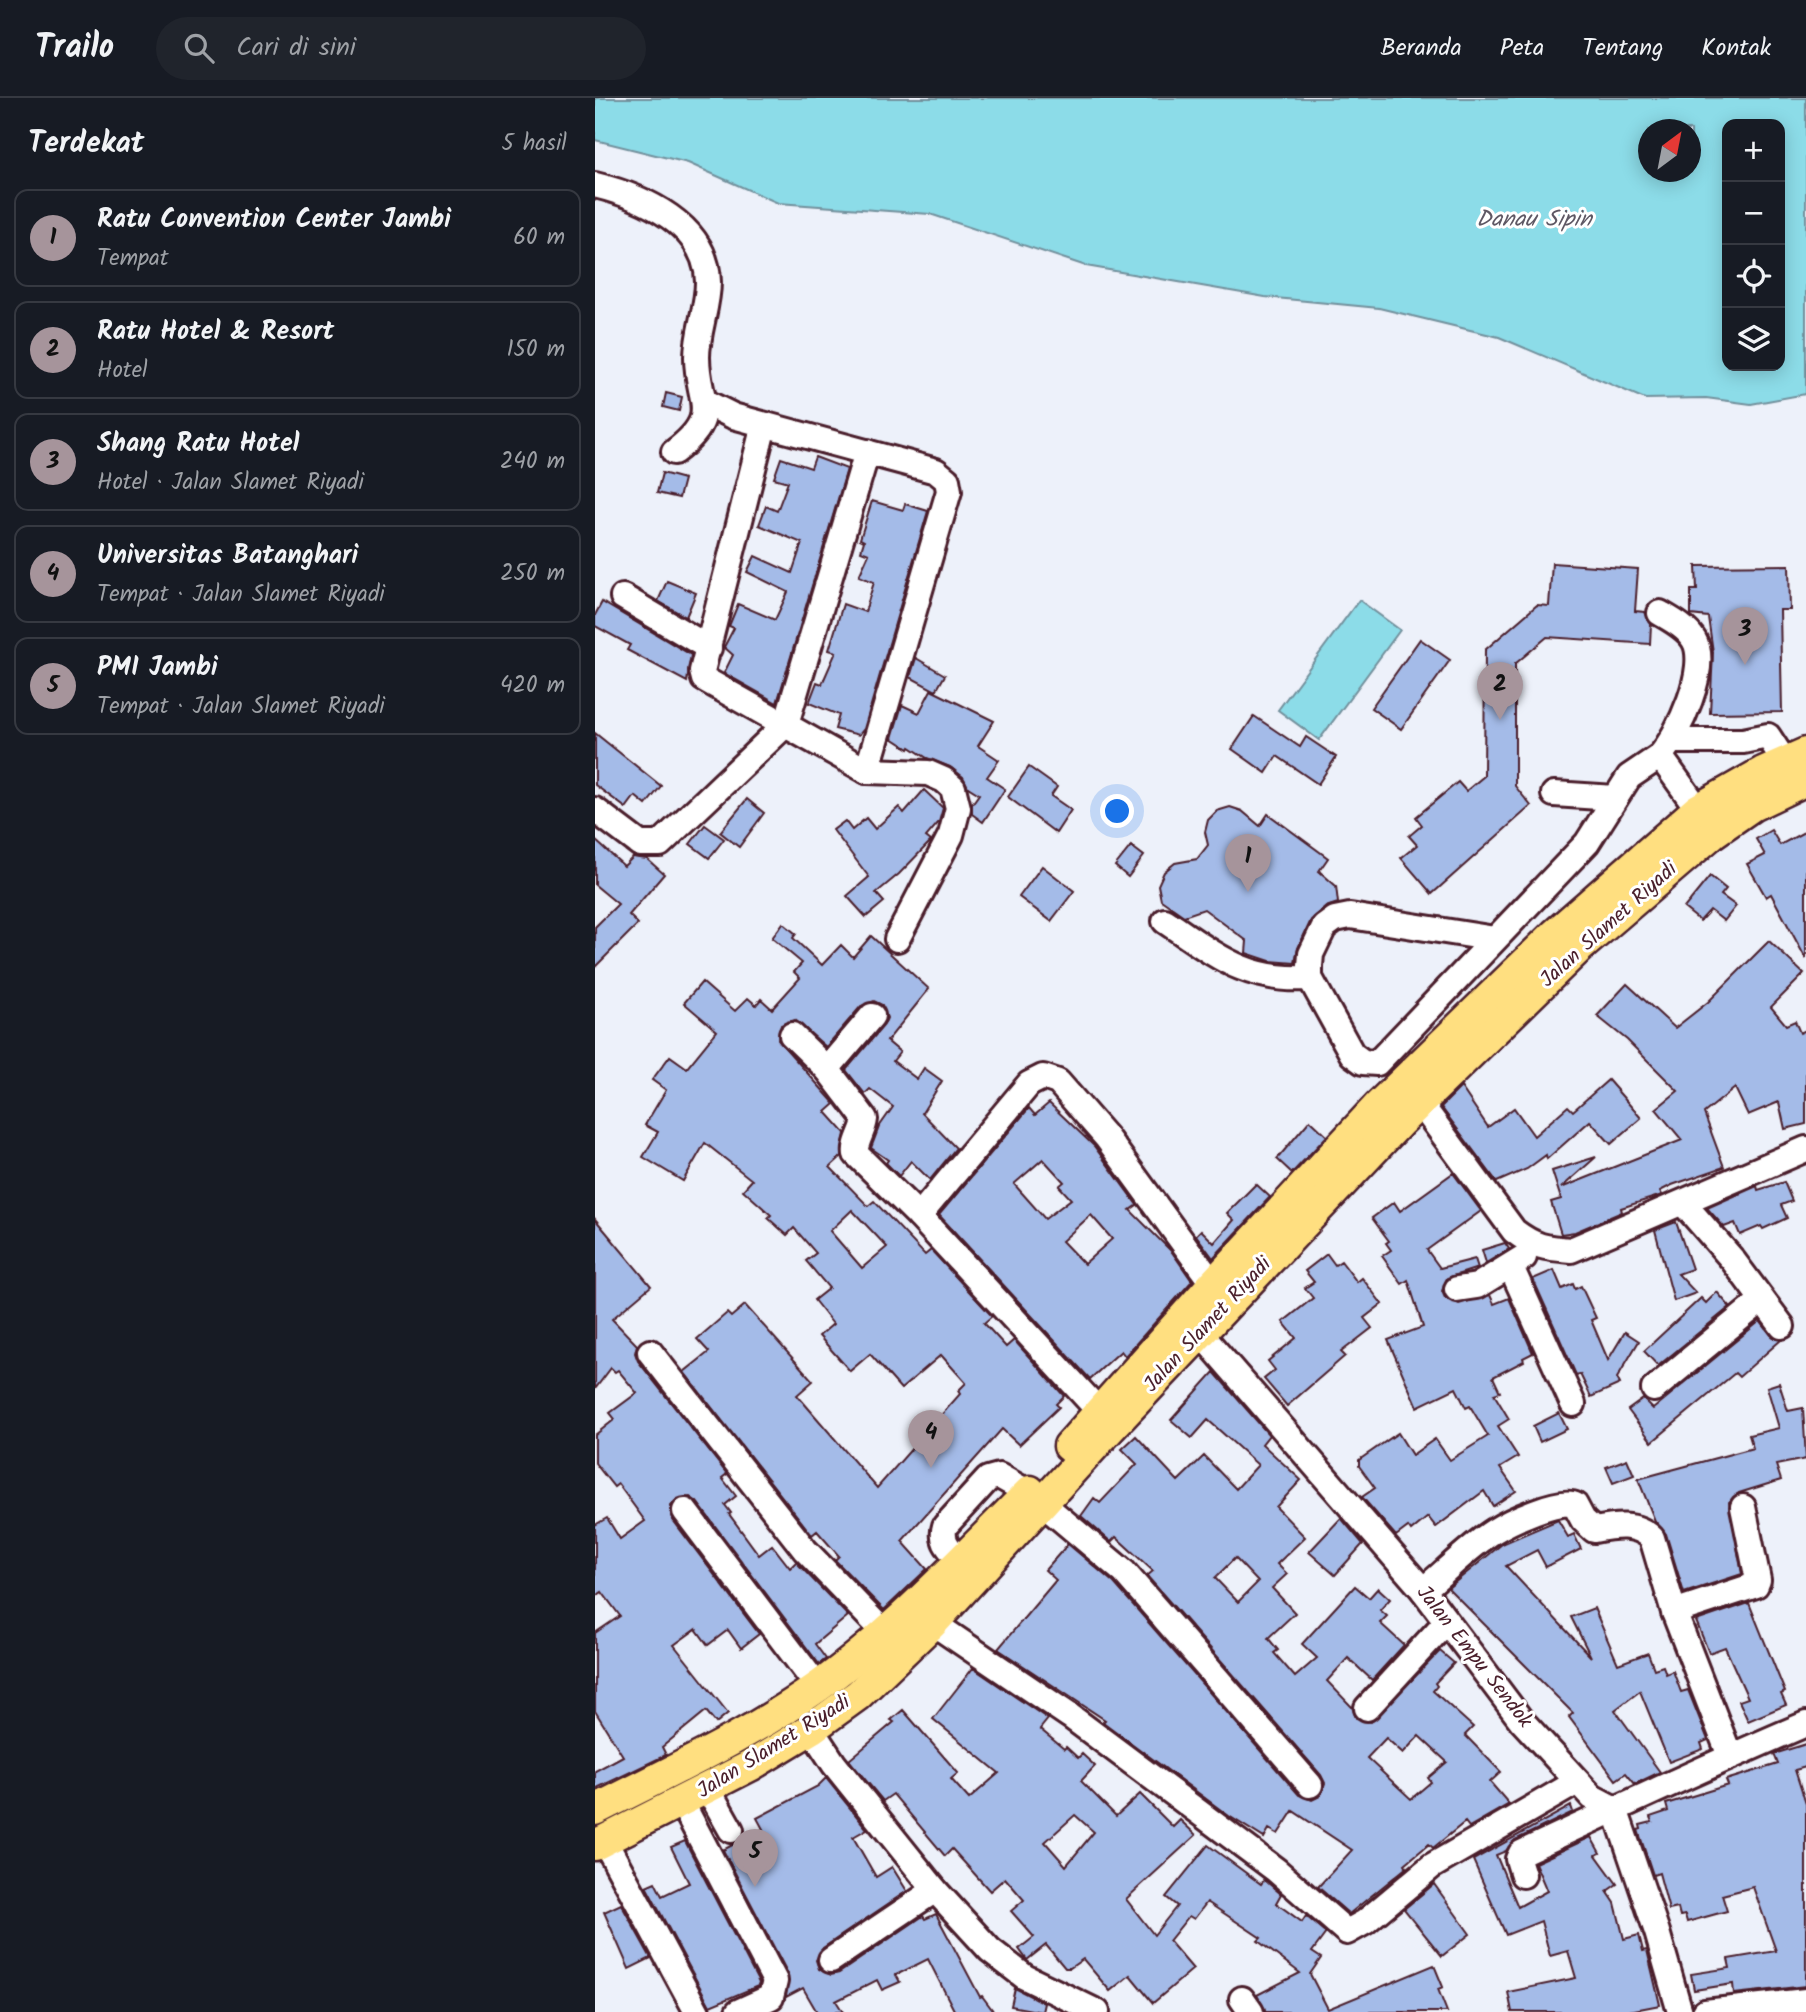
<!DOCTYPE html>
<html lang="id">
<meta charset="utf-8">
<style>
body{margin:0;font-family:Kalam,sans-serif;background:#20242c;color:#f1f3f6}
.controls{position:absolute;right:21px;top:21px;display:grid;overflow:hidden;border-radius:14px;box-shadow:0 4px 18px #0003}
.controls button{width:63px;height:63px;display:grid;place-items:center;padding:0;border:0;border-bottom:2px solid #363941;background:#171b24;color:#f1f3f6;font:35px sans-serif}
.compass{position:absolute;left:1043px;top:21px;width:63px;height:63px;border-radius:50%;background:#171b24;box-shadow:0 4px 18px #0003;rotate:32deg}
.you{position:absolute;left:523px;top:714px;width:24px;height:24px;margin:-18px;border:5px solid #fff;border-radius:50%;background:#1a73e8;box-shadow:0 0 0 10px #1a73e833}
.badge{display:grid;place-items:center;width:46px;height:46px;border-radius:50%;background:#a6949b;color:#111;font-size:23px;font-weight:700}
.pin{position:absolute;translate:-50% -58px;filter:drop-shadow(0 2px 4px #0008)}
.pin::after{content:'';position:absolute;top:37px;width:24px;height:21px;background:inherit;clip-path:polygon(0 0,100% 0,50% 100%)}
.list{margin:0;padding:0;list-style:none}
h2{display:flex;justify-content:space-between;align-items:center;height:91px;margin:0;padding:0 28px;font-size:30px}
h2 small{font-size:23px;font-weight:400;color:#9ea1a6}
.list li{display:grid;grid-template-columns:46px 1fr auto;gap:21px;align-items:center;box-sizing:border-box;height:98px;margin:0 14px 14px;padding:0 14px;border:2px solid #363941;border-radius:14px}
.list b{display:block;font-size:26px;white-space:nowrap}
.list p{margin:0;font-size:23px;white-space:nowrap;color:#9ea1a6}
.list em{font-size:23px;font-style:normal;color:#9ea1a6}
.icon{flex:none;width:38px;height:38px;fill:none;stroke:currentColor;stroke-width:2;stroke-linecap:round;stroke-linejoin:round}
.map{position:relative;flex:none;width:1211px;height:1914px;overflow:hidden}
header{display:flex;align-items:center;gap:42px;box-sizing:border-box;height:98px;padding:0 35px;background:#171b24;border-bottom:2px solid #363941}
header strong{font-size:33px}
nav{display:flex;gap:38px;margin-inline-start:auto;font-size:24px}
.search{width:490px;height:63px;background:#20242c;display:flex;align-items:center;gap:18px;box-sizing:border-box;padding:0 24px;border-radius:38px;color:#9ea1a6;font-size:26px}
main{display:flex}
aside{flex:1;background:#171b24}
.map>svg:first-child{display:block}
.water{fill:#8cdce8;stroke:#72909c;stroke-width:2;fill-rule:evenodd}
.building{fill:#a4bbe8;stroke:#4a1f2b;stroke-width:2;fill-rule:evenodd}
.lines{fill:none;stroke-linecap:round;stroke-linejoin:round}
.minor-casing{stroke:#4a1f2b;stroke-width:30}
.major-casing{stroke:#4a1f2b;stroke-width:35}
.minor{stroke:#fff;stroke-width:24}
.major{stroke:#ffdf80;stroke-width:30}
.labels{text-anchor:middle;dominant-baseline:central;stroke-width:6;stroke-linejoin:round;paint-order:stroke}
.street-label{font-size:21px;fill:#4a1f2b;stroke:#fff}
.water-label{font-size:23px;font-style:italic;fill:#5e5864;stroke:#fff}
</style>
<header>
<strong>Trailo</strong>
<div class="search"><svg class="icon" aria-label="search" viewBox="0 0 24 24"><circle cx="10" cy="10" r="6"/><path d="M15 15l6 6"/></svg>Cari di sini</div>
<nav><a>Beranda</a><a>Peta</a><a>Tentang</a><a>Kontak</a></nav>
</header>
<main>
<aside>
<h2>Terdekat<small>5 hasil</small></h2>
<ul class="list">
<li><span class="badge">1</span><div><b>Ratu Convention Center Jambi</b><p>Tempat</p></div><em>60 m</em></li>
<li><span class="badge">2</span><div><b>Ratu Hotel &amp; Resort</b><p>Hotel</p></div><em>150 m</em></li>
<li><span class="badge">3</span><div><b>Shang Ratu Hotel</b><p>Hotel · Jalan Slamet Riyadi</p></div><em>240 m</em></li>
<li><span class="badge">4</span><div><b>Universitas Batanghari</b><p>Tempat · Jalan Slamet Riyadi</p></div><em>250 m</em></li>
<li><span class="badge">5</span><div><b>PMI Jambi</b><p>Tempat · Jalan Slamet Riyadi</p></div><em>420 m</em></li>
</ul>
</aside>
<div class="map">
<svg width="1211" height="1914" viewBox="0 0 1211 1914">
<rect width="100%" height="100%" fill="#edf1fa"/>
<filter id="ink" filterUnits="userSpaceOnUse"><feTurbulence type="fractalNoise" baseFrequency=".0143" numOctaves="2"/><feDisplacementMap in="SourceGraphic" scale="14" xChannelSelector="R" yChannelSelector="G"/><feConvolveMatrix kernelMatrix="1 2 1 2 8 2 1 2 1" color-interpolation-filters="sRGB"/></filter>
<g filter="url(#ink)">
<g class="water">
<path d="M0,0H1211V296L1156,306L1111,300L1050,301L904,239L784,210L670,199L491,168L335,116L183,105L93,65L0,42ZM1132,26H1185V268H1132ZM1054,32H1096V74H1054Z"/>
<path d="M764,502L805,532L724,642L683,612Z"/>
</g>
<g class="building">
<path d="M71,295L87,299L84,313L68,309Z"/>
<path d="M220,359L252,371L182,605L129,575L138,557L129,549L139,530L134,528L143,506L180,522L193,494L152,474L160,458L197,475L207,445L164,427L171,408L182,413L193,384L179,380L186,360L216,370Z"/>
<path d="M67,375L89,381L84,400L62,395Z"/>
<path d="M277,403L308,412L310,406L333,413L269,631L264,637L240,631L244,617L214,605L222,584L227,586L241,554L234,552L248,506L270,514L279,484L264,478L274,456L266,453L269,443L265,441Z"/>
<path d="M957,465L1043,471L1040,513L1050,514L1056,526L1055,546L952,539L920,566V688L936,708L837,796L806,760L822,747L814,738L827,727L821,719L863,684L871,693L889,678L890,552L942,507L954,508Z"/>
<path d="M1194,467L1195,512H1185L1187,614L1115,615L1118,554L1113,519L1096,517V492H1102L1101,468Z"/>
<path d="M72,483L101,495L91,519L63,503Z"/>
<path d="M7,504L96,557L92,584L32,552L35,547L0,528V517Z"/>
<path d="M825,541L855,562L806,631L776,610Z"/>
<path d="M321,560L350,577L341,593L315,579Z"/>
<path d="M336,592L399,623L383,648L404,662L392,679L410,691L388,724L377,716V706L384,696L373,689L368,679L355,669L332,660L315,649L314,651L297,640L307,607L324,615Z"/>
<path d="M659,618L705,649L711,639L741,659L723,686L682,658L671,675L637,651Z"/>
<path d="M0,635L66,688L51,707L40,698L31,710L0,687Z"/>
<path d="M434,669L462,689L456,698L476,712L461,735L413,699Z"/>
<path d="M329,692L348,710L344,724L331,739L336,743L304,776L281,795L289,804L271,819L252,798L274,779L238,732L250,723L257,732L271,720L280,731L304,709L309,715Z"/>
<path d="M152,701L169,715L144,749L125,734Z"/>
<path d="M635,709L647,713L665,728L673,716L733,760L724,773L741,788L743,805L731,809L716,822L703,850L700,865L675,863L651,855L652,843L609,811L589,818L566,802L563,787L569,774L580,765L602,761L613,747L610,734L613,722L622,713Z"/>
<path d="M110,727L129,741L114,760L95,746Z"/>
<path d="M1176,732L1185,747L1211,733V861L1176,796L1171,799L1152,766L1170,757L1161,741Z"/>
<path d="M0,742L29,768L38,759L52,761L69,776L34,817L43,826L0,869V829L23,806L0,787Z"/>
<path d="M536,748L549,758L533,779L520,768Z"/>
<path d="M447,768L479,793L456,823L424,799Z"/>
<path d="M1115,778L1131,791L1126,797L1141,808L1129,823L1115,812L1105,823L1089,810Z"/>
<path d="M188,825L201,836L198,840L227,867L246,847L258,859L276,838L334,891L292,943L305,954L298,963L322,981L329,970L347,983L327,1015L361,1050L335,1082L316,1063L304,1078L291,1065L293,1062L276,1050L284,1029L298,1009L275,991L270,996L251,972L289,927L292,920L287,907L279,903L266,908L231,949L200,922L186,927L183,942L240,1006L231,1014L250,1035L247,1058L235,1069L273,1108L279,1103L330,1157L336,1152L397,1218L389,1225L411,1249L419,1242L469,1298L461,1306L464,1309L424,1347L407,1331L307,1443L332,1471L289,1512L240,1462L244,1458L222,1433L217,1437L89,1274L114,1254L102,1241L132,1215L136,1219L150,1207L218,1283L202,1297L282,1390L365,1296L363,1293L371,1285L346,1257L306,1291L275,1256L255,1273L224,1238L238,1226L219,1202L234,1190L211,1163L221,1155L199,1130L192,1137L173,1120L176,1117L148,1092L157,1082L110,1045L88,1083L48,1059L63,1034L50,1027L71,992L57,982L75,958L92,970L122,933L89,905L107,884L140,913L153,900L161,907L166,901L177,911L205,880L199,874L207,865L177,840ZM257,1112L292,1149L267,1170L235,1133Z"/>
<path d="M1174,843L1209,876L1176,909L1191,927L1200,923L1205,935L1211,932V1026L1190,1031L1184,1004L1153,1017L1140,990L1109,1015L1129,1069L1077,1087L1065,1093L1067,1097L1026,1110L1027,1114L980,1134L966,1136L956,1104L966,1101L957,1073L1001,1059L966,1090L1087,1042L1061,1011L1083,993L1032,942L1002,918L1032,886L1080,930L1113,904Z"/>
<path d="M1013,982L1046,1020L1016,1046L995,1023L952,1061L951,1057L932,1071L902,1084L846,1009L866,989L893,1029L919,1010L939,1038L973,1008L978,1013Z"/>
<path d="M454,1005L499,1048L542,1107L535,1112L577,1154L597,1183L530,1258L526,1253L495,1281L344,1117L434,1010L440,1017ZM448,1061L469,1084L464,1088L476,1101L450,1121L419,1086ZM496,1117L517,1141L489,1166L467,1143Z"/>
<path d="M715,1022L732,1038L697,1075L682,1061Z"/>
<path d="M858,1075L886,1113L832,1152L845,1170L880,1161L883,1170L852,1180L847,1193L850,1200L864,1206L895,1197L899,1206L914,1200L938,1255L928,1260L929,1263L898,1279L905,1294L899,1296L914,1321L903,1328L923,1359L905,1370L921,1393L898,1408L889,1393L841,1429L833,1419L816,1433L813,1429L801,1438L767,1399L780,1390L764,1368V1362L803,1335L817,1357L840,1341L855,1362L893,1338L875,1308L871,1310L861,1290L822,1309L793,1242L828,1229L813,1182L807,1186L787,1158L796,1152L791,1145L794,1143L777,1120L799,1104L805,1113Z"/>
<path d="M1189,1084L1197,1103L1186,1107L1192,1120L1168,1131L1166,1128L1145,1137L1140,1125L1129,1129L1112,1110L1162,1088L1163,1092Z"/>
<path d="M661,1086L675,1099L618,1160L601,1137L606,1132L619,1145L639,1122L632,1115Z"/>
<path d="M0,1121L56,1188L17,1221L42,1247L40,1255L43,1263L132,1376L127,1380L141,1398L130,1407L136,1415L134,1416L164,1457L177,1447L195,1470L201,1464L253,1518L220,1546L231,1561L224,1566L102,1404L95,1399L82,1401L76,1408L78,1422L164,1536L146,1550L133,1532L113,1547L101,1531L79,1547L133,1615L121,1625L111,1613L67,1649L71,1657L0,1691V1673L28,1658L0,1613V1535L25,1518L7,1494L0,1499V1427L12,1420L25,1441L50,1423L23,1386L19,1389L0,1365V1337L20,1321L15,1315L42,1295L23,1272L20,1274L16,1270L0,1291Z"/>
<path d="M1081,1124L1097,1171L1083,1176L1101,1195L1079,1203L1060,1132Z"/>
<path d="M910,1145L914,1151L891,1165L887,1152Z"/>
<path d="M732,1156L740,1167L746,1163L762,1184L767,1180L787,1206L769,1220L777,1230L746,1254L750,1258L692,1308L669,1281L680,1272L673,1263L701,1240L688,1224L718,1200L710,1190L719,1184L710,1173Z"/>
<path d="M959,1172L967,1191L978,1186L980,1191L986,1188L1001,1220L996,1222L1013,1262L1030,1234L1044,1243L1022,1280L1025,1286L996,1299L985,1276L981,1277L938,1181Z"/>
<path d="M1122,1194L1135,1209L1063,1268L1049,1253L1106,1200L1111,1205Z"/>
<path d="M1165,1223L1176,1237L1186,1242L1144,1279L1140,1275L1057,1344L1033,1312L1048,1301L1058,1311Z"/>
<path d="M619,1274L674,1337L667,1346L706,1382L681,1409L710,1439L682,1466L692,1476L677,1490L700,1515L673,1540L683,1552L679,1555L700,1579L722,1560L707,1546L760,1488L774,1500L783,1490L795,1501L785,1512L792,1518L785,1525L809,1547L777,1582L753,1560L732,1583L757,1609L761,1620L776,1624L845,1553L859,1565L840,1585L842,1588L838,1593L878,1629L870,1637L906,1674L895,1684L914,1706L874,1729L870,1724L838,1750L834,1746L810,1766L812,1769L754,1816L723,1789L757,1752L698,1713L683,1736L674,1731L669,1740L634,1718L508,1624L510,1622L403,1551L461,1482L450,1472L473,1446L519,1485L704,1697L717,1702L725,1698L730,1685L726,1677L552,1478L558,1473L521,1439L516,1444L486,1418L499,1400L505,1405L542,1366L527,1351L541,1338L583,1383L609,1358L641,1391L663,1367L613,1322L597,1340L576,1322ZM640,1460L663,1484L643,1504L620,1480ZM824,1638L852,1664L833,1680L836,1684L816,1701L772,1660L791,1640L808,1655Z"/>
<path d="M1184,1285L1193,1313L1208,1310L1211,1361L1181,1367L1186,1382L1144,1395L1134,1404L1147,1476L1089,1495L1071,1436L1060,1423L1043,1381L1158,1350L1154,1337L1184,1330L1172,1289Z"/>
<path d="M964,1315L972,1331L945,1344L938,1328Z"/>
<path d="M1032,1361L1039,1377L1018,1385L1011,1369Z"/>
<path d="M746,1420L768,1446L740,1477L714,1454Z"/>
<path d="M963,1422L973,1439L979,1436L986,1451L951,1469L942,1452L911,1468L996,1559L976,1519L999,1510L1023,1566L1053,1555L1059,1571L1068,1568L1071,1576L1078,1573L1086,1594L1093,1592L1113,1642L1106,1645L1108,1651L1074,1664L1045,1593L1020,1612L1065,1674L1040,1686L1031,1675L1021,1682L974,1619L978,1615L853,1490L907,1446Z"/>
<path d="M1154,1505L1190,1594L1186,1596L1191,1607L1153,1623L1144,1603L1153,1600L1130,1549L1114,1555L1101,1523Z"/>
<path d="M378,1570L453,1621L445,1631L469,1651L471,1649L483,1660L487,1656L500,1668L486,1683L521,1718L545,1696L578,1729L585,1722L601,1737L531,1801L559,1837L582,1808L571,1799L613,1747L666,1786L669,1782L672,1784L686,1796L681,1805L707,1824L711,1818L731,1835L717,1854L726,1860L715,1876L733,1911L839,1867L848,1889L843,1891L852,1914H671L662,1897L705,1875L663,1843L666,1840L612,1804L599,1821L594,1818L574,1843L598,1871L558,1905L535,1877L515,1893L488,1861L475,1870H470L451,1847L432,1862L424,1851L439,1839L416,1813L429,1802L410,1780L395,1793L357,1751L350,1758L298,1696L288,1703L254,1662L299,1624L296,1622L308,1612L363,1675L356,1681L374,1701L404,1675L338,1621ZM480,1717L499,1734L471,1768L450,1744Z"/>
<path d="M1211,1646V1669L1200,1672L1211,1706V1888L1139,1896L1138,1886L1099,1892L1096,1876L1135,1870L1133,1861L1181,1853L1158,1789L1127,1797L1132,1813L1092,1824L1090,1817L1085,1818L1083,1810L1074,1812L1064,1775L1058,1777L1043,1732L1046,1731L1045,1727L1057,1724L1055,1719L1073,1713L1071,1706L1133,1687L1131,1682L1183,1666L1179,1656Z"/>
<path d="M231,1680L272,1731L258,1739L281,1779L297,1769L312,1793L228,1850L221,1862L224,1871L236,1877L244,1875L328,1818L330,1821L341,1816L385,1899L387,1898L399,1914H360L333,1861L301,1877L305,1884L287,1892L282,1882L241,1903L248,1914H222L208,1890L191,1899L193,1876L128,1752L168,1731L162,1720L223,1688Z"/>
<path d="M976,1708L978,1714L920,1742L911,1753L901,1757L923,1809L952,1793L940,1765L996,1739L1005,1755L1001,1757L1022,1786L1012,1793L1020,1805L1029,1841L1044,1837L1048,1853L1052,1852L1065,1907L1029,1914H917L913,1894L981,1880L973,1853L955,1858L946,1823L911,1837L878,1762Z"/>
<path d="M90,1743L164,1885L163,1888L115,1908L51,1788L60,1784L67,1798L94,1785L76,1749Z"/>
<path d="M839,1786L875,1836L847,1858L809,1811Z"/>
<path d="M26,1806L56,1860L34,1871L9,1814Z"/>
<path d="M420,1890L449,1905L447,1914L416,1908Z"/>
</g>
<g class="lines">
<g class="minor-casing">
<g id="minor">
<path d="M0,87C49,99 112,127 113,184C113,209 102,234 102,259C102,304 128,317 79,354"/>
<path d="M112,305L138,318L341,373L352,382L354,393L272,673"/>
<path d="M169,327L107,573L109,581L272,673L333,675L349,682L358,690L363,710L356,737L302,841"/>
<path d="M28,499L114,550"/>
<path d="M1065,515C1077,522 1092,530 1099,542C1115,569 1083,637 1065,658L1103,711"/>
<path d="M1077,643H1148L1173,638L1190,664"/>
<path d="M959,696L1020,700"/>
<path d="M0,712L45,746H65L191,626L272,354"/>
<path d="M570,823C621,857 650,884 715,880"/>
<path d="M900,841L755,818L740,821L729,829L716,856L715,868V880L757,956L768,964L782,965L992,745L1034,679L1065,658"/>
<path d="M197,937L232,971L270,1021C269,1033 259,1045 261,1056L324,1118L504,1313"/>
<path d="M232,971L277,918"/>
<path d="M825,1005L919,1133C940,1149 950,1150 976,1152L1211,1051"/>
<path d="M1088,1105L1137,1161L1187,1228"/>
<path d="M324,1118L434,986L448,979L463,984L511,1039L618,1186"/>
<path d="M916,1169L978,1306"/>
<path d="M862,1191L882,1188L929,1159"/>
<path d="M606,1236L828,1492L926,1622L997,1699L1020,1711L1062,1834L1085,1914"/>
<path d="M55,1254L210,1452L291,1536"/>
<path d="M1059,1291L1167,1202"/>
<path d="M448,1406L529,1474L715,1687"/>
<path d="M90,1413L223,1589"/>
<path d="M365,1462C355,1451 345,1444 350,1428L393,1381L404,1378L434,1395"/>
<path d="M828,1492C851,1473 874,1449 899,1433C913,1424 966,1399 980,1407L988,1422L999,1432C1019,1428 1041,1424 1057,1440L1079,1514L1135,1658"/>
<path d="M1079,1514L1161,1487L1163,1482L1148,1409"/>
<path d="M338,1525L475,1618L681,1772L752,1834L770,1824L837,1768L982,1684"/>
<path d="M772,1610L851,1524"/>
<path d="M216,1631L239,1666L340,1792L395,1852L430,1879L502,1914"/>
<path d="M113,1691L136,1732"/>
<path d="M87,1705L180,1883L176,1899L143,1914"/>
<path d="M9,1742L102,1914"/>
<path d="M928,1777L923,1761L926,1755C1020,1711 1114,1667 1211,1626"/>
<path d="M236,1862L340,1792"/>
<path d="M647,1901L656,1914"/>
<path d="M1110,1914L1211,1903"/>
</g>
</g>
<g class="major-casing">
<g id="major">
<path d="M474,1348L618,1186L784,1007L960,836L1103,711L1168,674L1211,655"/>
<path d="M0,1712C76,1673 154,1638 224,1588C301,1532 367,1461 435,1393"/>
<path d="M0,1747L155,1668L216,1631L263,1597L338,1525L513,1333L805,1024L984,850L1118,735L1157,708L1211,682"/>
</g>
</g>
<use href="#minor" class="minor"/>
<use href="#major" class="major"/>
</g>
</g>
<g class="labels">
<g class="street-label">
<text transform="translate(1014 827) rotate(-42)">Jalan Slamet Riyadi</text>
<text transform="translate(613 1227) rotate(-47)">Jalan Slamet Riyadi</text>
<text transform="translate(879 1559) rotate(52)">Jalan Empu Sendok</text>
<text transform="translate(179 1649) rotate(-32)">Jalan Slamet Riyadi</text>
</g>
<g class="water-label">
<text x="939" y="122">Danau Sipin</text>
</g>
</g>
</svg>
<div class="controls">
<button>+</button>
<button>−</button>
<button><svg class="icon" aria-label="locate" viewBox="0 0 24 24"><circle cx="12" cy="12" r="6"/><path d="M12 2v4M12 18v4M2 12h4M18 12h4"/></svg></button>
<button><svg class="icon" aria-label="layers" viewBox="0 0 24 24"><path d="M12 4l9 5-9 5-9-5zM3 14l9 5 9-5"/></svg></button>
</div>
<svg class="compass" viewBox="-18 -18 36 36"><path d="M0-13l5 13h-10z" fill="#e53935"/><path d="M0 13l5-13h-10z" fill="#9ea1a6"/></svg>
<div class="you"></div>
<div class="pin badge" style="left:653px;top:794px">1</div>
<div class="pin badge" style="left:905px;top:622px">2</div>
<div class="pin badge" style="left:1150px;top:567px">3</div>
<div class="pin badge" style="left:336px;top:1370px">4</div>
<div class="pin badge" style="left:160px;top:1789px">5</div>
</div>
</main>
